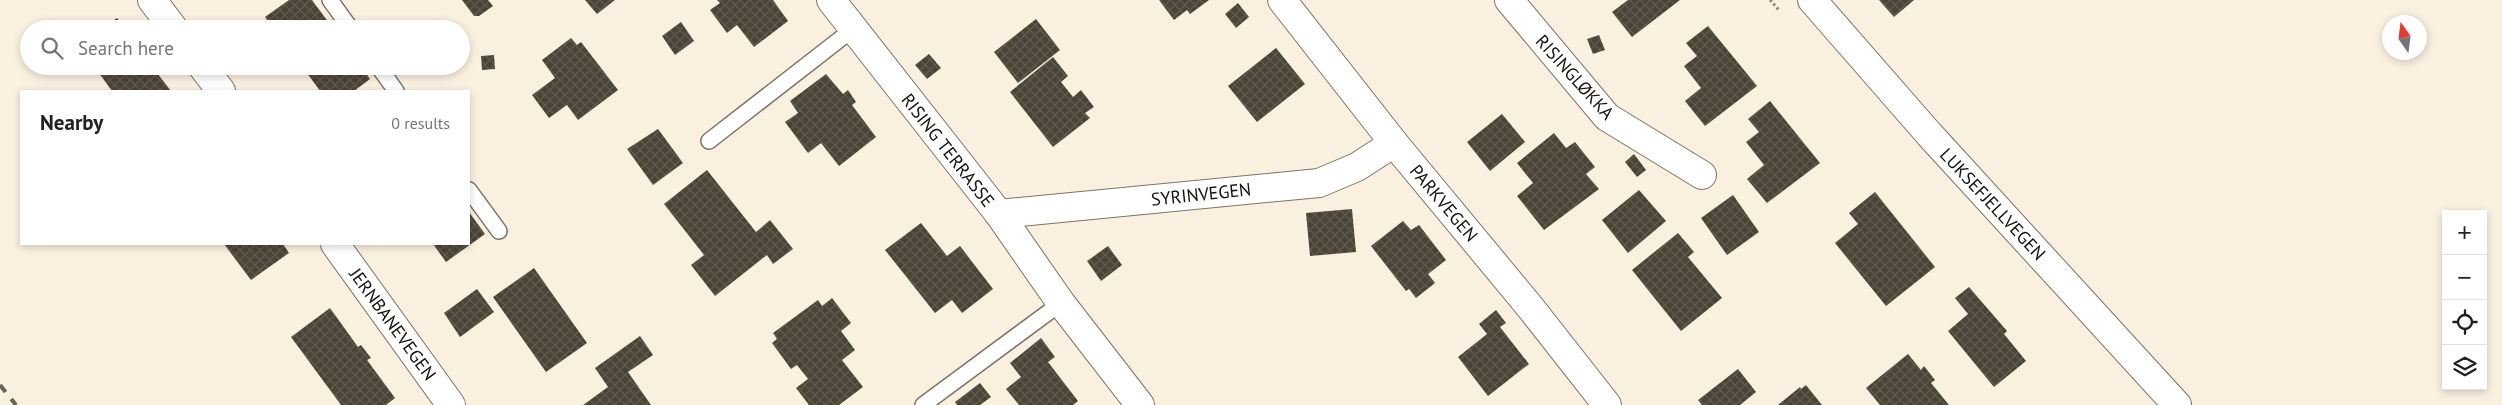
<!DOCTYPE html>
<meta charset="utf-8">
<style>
body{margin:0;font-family:"PT Sans",sans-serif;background:#f6f6f6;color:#202124}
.controls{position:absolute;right:15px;bottom:15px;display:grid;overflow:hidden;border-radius:0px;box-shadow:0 2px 8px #0003}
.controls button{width:45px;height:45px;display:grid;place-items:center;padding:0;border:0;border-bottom:1px solid #e0e0e0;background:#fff;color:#202124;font:25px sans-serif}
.compass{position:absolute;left:2382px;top:15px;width:45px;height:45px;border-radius:50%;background:#fff;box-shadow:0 2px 8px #0003;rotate:346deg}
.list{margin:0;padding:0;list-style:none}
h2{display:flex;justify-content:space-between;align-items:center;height:65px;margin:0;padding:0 20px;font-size:21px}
h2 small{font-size:16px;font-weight:400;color:#757577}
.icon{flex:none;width:28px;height:28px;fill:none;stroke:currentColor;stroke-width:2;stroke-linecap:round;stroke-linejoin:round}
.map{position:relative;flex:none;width:2502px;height:405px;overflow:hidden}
.search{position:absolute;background:#fff;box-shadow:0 2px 8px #0003;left:20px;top:20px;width:450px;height:55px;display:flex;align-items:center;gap:12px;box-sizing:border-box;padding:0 18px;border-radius:28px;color:#757577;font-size:19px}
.panel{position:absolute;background:#fff;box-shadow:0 2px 8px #0003;left:20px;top:90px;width:450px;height:155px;border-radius:0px}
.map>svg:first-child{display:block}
.building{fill:url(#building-cross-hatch)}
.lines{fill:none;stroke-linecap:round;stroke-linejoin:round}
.lane-casing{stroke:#7d7366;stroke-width:18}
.street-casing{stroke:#7d7366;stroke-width:30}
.secondary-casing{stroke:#7d7366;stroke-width:30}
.path{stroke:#8e877c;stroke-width:3;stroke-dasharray:2.5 2.5;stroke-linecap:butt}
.lane{stroke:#fff;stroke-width:15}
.street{stroke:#fff;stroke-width:28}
.secondary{stroke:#fff;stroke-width:28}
.rail{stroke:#686259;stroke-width:4;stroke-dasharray:9 9;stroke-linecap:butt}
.labels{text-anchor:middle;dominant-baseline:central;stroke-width:5;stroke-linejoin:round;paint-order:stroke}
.street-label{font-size:18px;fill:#15110c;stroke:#fff}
</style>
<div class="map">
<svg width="2502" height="405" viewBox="0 0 2502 405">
<defs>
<pattern id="building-cross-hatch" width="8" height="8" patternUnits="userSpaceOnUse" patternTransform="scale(1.25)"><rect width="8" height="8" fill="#4b4336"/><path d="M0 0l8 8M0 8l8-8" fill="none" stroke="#615a50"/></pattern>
</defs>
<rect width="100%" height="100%" fill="#faf0e0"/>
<g class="building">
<path d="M289,0H312L332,27L334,25L337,29H274L265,17Z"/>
<path d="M462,0H488L493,6L479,16H474Z"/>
<path d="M585,0H615L597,14Z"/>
<path d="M717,0H773L788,21L754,47L737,25L727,33L710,10L720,3Z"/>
<path d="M1159,0H1209L1190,14L1187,10L1174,20Z"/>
<path d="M1628,0H1680L1632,37L1612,12Z"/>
<path d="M1879,0H1914L1894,17Z"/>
<path d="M1238,3L1249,17L1236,28L1225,14Z"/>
<path d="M117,18L125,29H102Z"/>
<path d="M1036,19L1060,50L1018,83L994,52Z"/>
<path d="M681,22L694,41L675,55L662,36Z"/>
<path d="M1708,26L1757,86L1705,126L1685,101L1701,88L1684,66L1697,56L1686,43Z"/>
<path d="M1599,35L1605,50L1593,54L1587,39Z"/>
<path d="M571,38L577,45L581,42L618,90L578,120L567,105L549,118L532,95L555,78L542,60Z"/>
<path d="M1276,48L1305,84L1257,122L1228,86Z"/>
<path d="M929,54L941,68L927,79L915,65Z"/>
<path d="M494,55L495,69L482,70L481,56Z"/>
<path d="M1053,57L1068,76L1061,82L1073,97L1081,90L1094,107L1085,113L1090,118L1053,147L1010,92Z"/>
<path d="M94,66H158L154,69L171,91H112Z"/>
<path d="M302,66H361L370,79L354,91H320Z"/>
<path d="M826,74L843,94L848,90L856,102L852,105L876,137L839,166L821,143L808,153L785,122L798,113L790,101Z"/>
<path d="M1770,101L1820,163L1767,203L1747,179L1764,165L1746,142L1759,132L1748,119Z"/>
<path d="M1502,114L1525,142L1490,171L1467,142Z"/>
<path d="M658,129L683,163L653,185L627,149Z"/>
<path d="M1554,133L1566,148L1575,142L1595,167L1586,174L1599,189L1544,230L1517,196L1533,183L1517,163Z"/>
<path d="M1634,154L1646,170L1637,177L1625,162Z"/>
<path d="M707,170L756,232L770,220L793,249L773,264L767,255L715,296L691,265L704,255L664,204Z"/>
<path d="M1639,190L1666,221L1628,253L1602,220Z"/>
<path d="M1875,192L1935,267L1886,306L1835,243L1858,224L1849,213Z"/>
<path d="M1733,195L1759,232L1727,255L1701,218Z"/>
<path d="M1352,209L1356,252L1310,256L1306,213Z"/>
<path d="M469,212L485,234L446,262L433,244H469Z"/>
<path d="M1403,221L1411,230L1419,225L1446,260L1428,274L1435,283L1416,298L1409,289L1406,291L1371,246Z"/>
<path d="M921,223L947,256L960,246L993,289L962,313L952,300L935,313L885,250Z"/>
<path d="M1678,233L1694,252L1688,257L1722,298L1681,331L1632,270Z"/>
<path d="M224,244H283L289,253L251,280Z"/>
<path d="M1108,246L1122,265L1101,281L1087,261Z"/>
<path d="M534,268L587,343L546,372L493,297Z"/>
<path d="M1969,287L2007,331L2004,334L2026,361L1994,387L1948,331L1968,314L1955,298Z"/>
<path d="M477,289L494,312L460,337L444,313Z"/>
<path d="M832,298L851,323L841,331L855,350L842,360L863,387L839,405H809L796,388L808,379L797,365L791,369L772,343L777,339L773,333L818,300L822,306Z"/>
<path d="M330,308L358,347L361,345L371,358L367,360L395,398L386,405H341L291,337Z"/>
<path d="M1496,310L1506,323L1500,327L1529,364L1488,396L1458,357L1487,334L1479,324Z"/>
<path d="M640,336L653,355L628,372L651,405H583L608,387L595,368Z"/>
<path d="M1041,338L1055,357L1048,362L1078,401L1073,405H1019L1006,389L1021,377L1010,363Z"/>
<path d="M1908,354L1921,370L1924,366L1935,380L1931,383L1949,405H1880L1866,388Z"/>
<path d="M1738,369L1756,392L1740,405H1702L1698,400Z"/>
<path d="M980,383L991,397L980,405H957L955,402Z"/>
<path d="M1806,385L1822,405H1778L1800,387L1801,389Z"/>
</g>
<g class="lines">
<g class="lane-casing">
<g id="lane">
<path d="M330,0L351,29"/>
<path d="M378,66L396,91"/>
<path d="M709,141L853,29"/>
<path d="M469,190L499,231"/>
<path d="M923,405L1061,303"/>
</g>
</g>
<g class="street-casing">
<g id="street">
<path d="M152,0L174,29"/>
<path d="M831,0L999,214L1061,303L1140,405"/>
<path d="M1282,0L1394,143L1530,307L1607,405"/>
<path d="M1509,0L1607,117L1702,175"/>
<path d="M202,66L221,91"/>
<path d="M999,214L1319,183L1357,167L1394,143"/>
<path d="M335,244L451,405"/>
</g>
</g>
<g class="secondary-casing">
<path id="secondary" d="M1812,0L1929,134L2177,405"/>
</g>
<path class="path" d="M1770,0L1780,11"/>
<use href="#lane" class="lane"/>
<use href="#street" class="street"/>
<use href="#secondary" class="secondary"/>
<path class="rail" d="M0,385L16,405"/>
</g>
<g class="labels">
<g class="street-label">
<text transform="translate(1575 77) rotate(48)">RISINGLØKKA</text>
<text transform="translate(948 150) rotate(52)">RISING TERRASSE</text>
<text transform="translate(1201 194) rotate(-6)">SYRINVEGEN</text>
<text transform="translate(1444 203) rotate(50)">PARKVEGEN</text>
<text transform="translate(1993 204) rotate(47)">LUKSEFJELLVEGEN</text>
<text transform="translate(393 324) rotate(54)">JERNBANEVEGEN</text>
</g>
</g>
</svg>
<div class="controls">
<button>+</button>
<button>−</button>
<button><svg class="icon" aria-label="locate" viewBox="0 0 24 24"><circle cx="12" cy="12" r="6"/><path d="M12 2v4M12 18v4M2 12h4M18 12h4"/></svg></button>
<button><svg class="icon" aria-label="layers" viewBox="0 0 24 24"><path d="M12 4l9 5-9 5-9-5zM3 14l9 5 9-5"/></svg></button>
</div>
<svg class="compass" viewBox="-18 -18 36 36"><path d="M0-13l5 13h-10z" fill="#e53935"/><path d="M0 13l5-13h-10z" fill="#757577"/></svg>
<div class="search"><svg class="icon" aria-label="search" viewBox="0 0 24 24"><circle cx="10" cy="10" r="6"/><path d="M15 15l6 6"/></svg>Search here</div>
<section class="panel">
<h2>Nearby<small>0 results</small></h2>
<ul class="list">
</ul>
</section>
</div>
